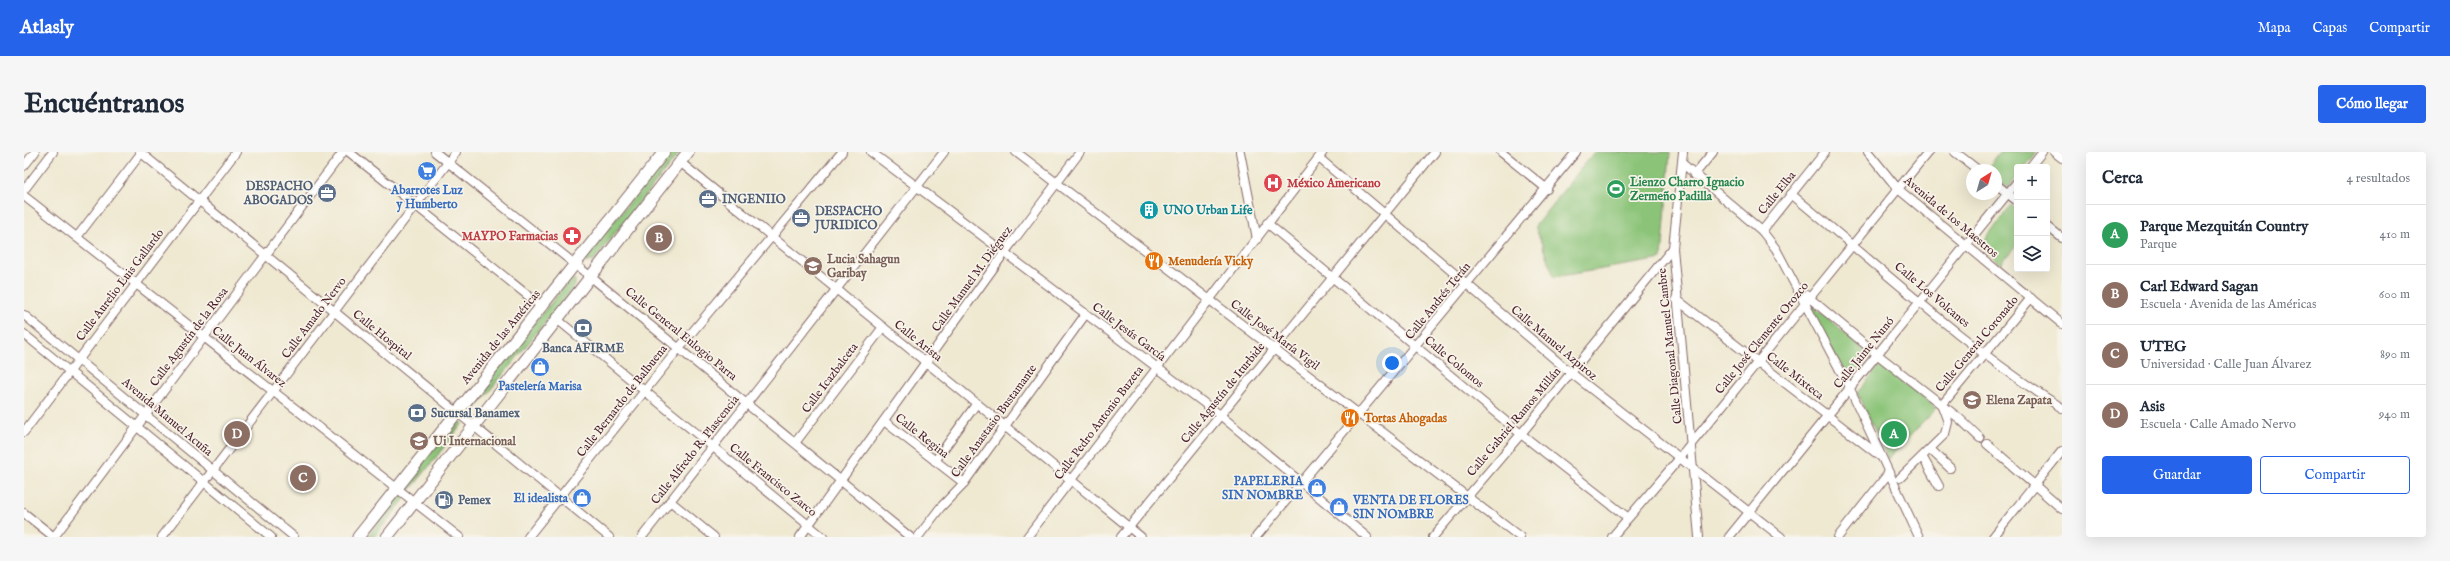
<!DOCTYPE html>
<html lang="es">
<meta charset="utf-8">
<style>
body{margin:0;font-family:"IM FELL English",serif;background:#f6f6f7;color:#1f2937}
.controls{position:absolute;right:12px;top:12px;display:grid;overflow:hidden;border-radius:4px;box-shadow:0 4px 16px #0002}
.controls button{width:36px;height:36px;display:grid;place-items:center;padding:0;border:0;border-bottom:1px solid #e0e1e3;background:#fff;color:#1f2937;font:20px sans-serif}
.compass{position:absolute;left:1942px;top:12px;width:36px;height:36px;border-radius:50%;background:#fff;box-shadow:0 4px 16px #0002;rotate:37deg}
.you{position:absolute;left:1368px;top:211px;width:14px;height:14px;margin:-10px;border:3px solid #fff;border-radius:50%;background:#1a73e8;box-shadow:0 0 0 6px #1a73e833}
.badge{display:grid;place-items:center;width:26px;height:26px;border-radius:50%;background:#2563eb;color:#fff;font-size:13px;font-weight:700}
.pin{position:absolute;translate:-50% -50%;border:2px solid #fff;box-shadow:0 1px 4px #0006}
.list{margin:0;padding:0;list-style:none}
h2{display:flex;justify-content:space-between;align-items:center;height:52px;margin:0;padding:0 16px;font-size:17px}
h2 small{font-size:13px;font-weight:400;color:#747a83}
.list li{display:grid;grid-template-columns:26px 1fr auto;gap:12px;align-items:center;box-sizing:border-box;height:60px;padding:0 16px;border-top:1px solid #e0e1e3}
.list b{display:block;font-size:15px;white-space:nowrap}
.list p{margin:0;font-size:13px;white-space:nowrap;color:#747a83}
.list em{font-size:13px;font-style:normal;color:#747a83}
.actions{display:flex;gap:8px;padding:12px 16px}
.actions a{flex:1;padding:9px 0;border:1px solid #2563eb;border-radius:4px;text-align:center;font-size:14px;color:#2563eb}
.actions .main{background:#2563eb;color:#fff}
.icon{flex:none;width:22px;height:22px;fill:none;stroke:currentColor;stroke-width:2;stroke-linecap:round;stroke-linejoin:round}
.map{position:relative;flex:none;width:2038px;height:385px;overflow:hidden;border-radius:4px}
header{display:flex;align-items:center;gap:24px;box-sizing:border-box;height:56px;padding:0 20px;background:#2563eb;color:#fff}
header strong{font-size:19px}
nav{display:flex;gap:22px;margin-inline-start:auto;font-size:14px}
.intro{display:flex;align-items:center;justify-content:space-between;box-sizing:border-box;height:96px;padding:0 24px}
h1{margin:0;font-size:28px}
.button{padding:10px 18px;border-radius:4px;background:#2563eb;color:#fff;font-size:14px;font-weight:700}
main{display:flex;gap:24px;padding:0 24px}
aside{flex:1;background:#fff;border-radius:4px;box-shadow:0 4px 16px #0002}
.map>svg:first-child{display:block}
.park{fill:#8bc478;stroke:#6a7252}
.garden{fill:url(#garden-furrows);stroke:#6a7252}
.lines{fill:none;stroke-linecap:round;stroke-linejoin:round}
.minor-casing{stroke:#846665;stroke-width:10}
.major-casing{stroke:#846665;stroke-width:13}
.minor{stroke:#fff;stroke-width:8}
.major{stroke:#fff;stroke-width:11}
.labels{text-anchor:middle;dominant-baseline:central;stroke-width:3.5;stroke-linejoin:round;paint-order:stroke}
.leisure-label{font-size:12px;font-weight:bold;fill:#27864d;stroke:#f7f3e8;text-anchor:start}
.health-label{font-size:12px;font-weight:bold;fill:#be3a42;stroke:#f7f3e8;text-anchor:start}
.service-label{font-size:12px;font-weight:bold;fill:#4e5e75;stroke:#f7f3e8;text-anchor:start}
.shop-label{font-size:12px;font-weight:bold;fill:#366cbe;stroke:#f7f3e8}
.street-label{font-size:12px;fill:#4a1f2b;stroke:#f7f3e8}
.culture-label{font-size:12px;font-weight:bold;fill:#0d838f;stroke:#f7f3e8;text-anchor:start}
.education-label{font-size:12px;font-weight:bold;fill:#785e54;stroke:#f7f3e8;text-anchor:start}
.food-label{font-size:12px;font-weight:bold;fill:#c56008;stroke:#f7f3e8;text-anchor:start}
</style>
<header>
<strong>Atlasly</strong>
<nav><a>Mapa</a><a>Capas</a><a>Compartir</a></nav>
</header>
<div class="intro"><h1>Encuéntranos</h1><a class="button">Cómo llegar</a></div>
<main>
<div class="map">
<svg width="2038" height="385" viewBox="0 0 2038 385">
<defs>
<pattern id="garden-furrows" width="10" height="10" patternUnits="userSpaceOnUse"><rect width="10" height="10" fill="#8bc478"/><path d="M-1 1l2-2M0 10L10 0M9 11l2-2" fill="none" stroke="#749f63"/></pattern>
</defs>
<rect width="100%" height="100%" fill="#f7f3e8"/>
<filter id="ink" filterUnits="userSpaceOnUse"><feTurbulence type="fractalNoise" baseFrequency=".025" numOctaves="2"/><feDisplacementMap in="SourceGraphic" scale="8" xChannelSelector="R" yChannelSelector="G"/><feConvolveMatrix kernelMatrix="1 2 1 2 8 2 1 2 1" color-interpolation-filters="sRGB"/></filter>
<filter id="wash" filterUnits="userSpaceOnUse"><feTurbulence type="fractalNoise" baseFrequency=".012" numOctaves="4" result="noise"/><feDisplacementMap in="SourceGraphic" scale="16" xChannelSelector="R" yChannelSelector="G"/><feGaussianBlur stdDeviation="0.9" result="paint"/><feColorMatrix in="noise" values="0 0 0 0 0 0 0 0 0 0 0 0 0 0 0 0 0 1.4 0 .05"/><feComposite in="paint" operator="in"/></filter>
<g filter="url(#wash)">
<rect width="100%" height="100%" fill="#efe9d2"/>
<g class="park">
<path d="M1570,0H1646L1638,107L1530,125L1511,74Z"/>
<path d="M1976,0H2013L2001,15H1993V25L1984,36L1972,26V18H1962Z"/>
<path d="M1987,53L1993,58V93L1977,112L1957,94Z"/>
<path d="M1785,150L1847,205L1826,231L1783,153Z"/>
<path d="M1856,213L1913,256L1864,307L1833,241Z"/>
</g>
<g class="garden">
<path d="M645,0H656L570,108L562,111L563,103Z"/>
<path d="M551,127V134L446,263H441L440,259L545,128Z"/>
<path d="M434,267L439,271L384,341L378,336Z"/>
<path d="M376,342L382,345L350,385H343Z"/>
</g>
</g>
<g filter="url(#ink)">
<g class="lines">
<g class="minor-casing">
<g id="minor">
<path d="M116,0L585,385"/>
<path d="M325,0L517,154"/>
<path d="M411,0L567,125L886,385"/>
<path d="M847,0L1196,263L1343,385"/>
<path d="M992,0L1496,385"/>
<path d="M1216,0L1233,87"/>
<path d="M1477,0L1523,37"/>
<path d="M1659,0L1649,96L1675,385"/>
<path d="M1844,0L1874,37L2038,172"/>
<path d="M1931,0L1954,18"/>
<path d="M2030,0L2038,6"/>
<path d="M1295,6L1547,221L1757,385"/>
<path d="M656,10L1117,385"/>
<path d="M1659,12L1738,79L1752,97L1826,237L1895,385"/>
<path d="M0,14L11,0"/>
<path d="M2006,15L2018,0"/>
<path d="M1670,23L1689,0"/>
<path d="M1972,32L1993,49"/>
<path d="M0,38L29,0"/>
<path d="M1767,42C1856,115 1941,195 2038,256"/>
<path d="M0,44L435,385"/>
<path d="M1243,71L1497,282L1603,365"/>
<path d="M2023,74L2038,86"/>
<path d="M1738,79L1801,0"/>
<path d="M53,85L118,0"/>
<path d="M1782,143L1854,203L1936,267L1956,286"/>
<path d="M1652,147L1856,304"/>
<path d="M0,163L270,385"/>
<path d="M534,168L799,385"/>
<path d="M0,182L247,385"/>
<path d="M1918,253L2007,146"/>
<path d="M860,269L940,331"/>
<path d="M0,280L212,0"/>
<path d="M771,291L859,175"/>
<path d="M1963,292L2038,357"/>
<path d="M1907,298L1926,316"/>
<path d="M1899,306L1915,334"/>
<path d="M911,309L953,251"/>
<path d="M1876,326L1921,282L1924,270L1918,254"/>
<path d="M646,349L690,385"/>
<path d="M0,361L30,385"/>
<path d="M30,385L319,0"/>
<path d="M138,385L432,0"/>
<path d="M504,385L655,196L818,0"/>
<path d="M618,385L920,0"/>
<path d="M776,385L981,100L1056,0"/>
<path d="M894,385L916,356L940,331L1061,163"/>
<path d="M1003,385L1299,0"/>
<path d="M1097,385L1411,0"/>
<path d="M1232,385L1552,0"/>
<path d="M1409,385L1497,282L1649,96"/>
<path d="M1588,385L1655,307L1904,0"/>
<path d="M1705,385L1993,30"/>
<path d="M1814,385L1864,322"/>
<path d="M1969,385L2038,299"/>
</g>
</g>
<g class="major-casing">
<g id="major">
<path d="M334,385L640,0"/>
<path d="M363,385L664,0"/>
</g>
</g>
<use href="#minor" class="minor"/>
<use href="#major" class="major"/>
</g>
</g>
<defs>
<g id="supermarket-disc" transform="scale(1)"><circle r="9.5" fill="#3f7fe0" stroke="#f7f3e8"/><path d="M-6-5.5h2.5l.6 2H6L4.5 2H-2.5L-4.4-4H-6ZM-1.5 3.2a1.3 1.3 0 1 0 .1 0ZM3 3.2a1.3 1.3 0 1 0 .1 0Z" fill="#fff"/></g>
<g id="hospital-disc" transform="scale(1)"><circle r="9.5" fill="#e0444e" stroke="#f7f3e8"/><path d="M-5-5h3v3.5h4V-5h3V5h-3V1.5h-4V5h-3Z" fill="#fff"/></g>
<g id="stadium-disc" transform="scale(1)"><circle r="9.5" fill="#2e9e5b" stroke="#f7f3e8"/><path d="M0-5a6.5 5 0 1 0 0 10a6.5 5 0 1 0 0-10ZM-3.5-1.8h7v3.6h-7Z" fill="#fff"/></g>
<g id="office-disc" transform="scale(1)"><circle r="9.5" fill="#5c6f8a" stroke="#f7f3e8"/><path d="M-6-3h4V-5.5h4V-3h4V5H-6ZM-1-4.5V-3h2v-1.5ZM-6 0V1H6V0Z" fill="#fff"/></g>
<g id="building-disc" transform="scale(1)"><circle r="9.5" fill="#0f9aa8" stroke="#f7f3e8"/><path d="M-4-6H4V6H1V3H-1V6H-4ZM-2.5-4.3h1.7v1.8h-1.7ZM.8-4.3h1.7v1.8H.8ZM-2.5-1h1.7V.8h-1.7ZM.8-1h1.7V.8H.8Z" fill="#fff"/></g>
<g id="pharmacy-disc" transform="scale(1)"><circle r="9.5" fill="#e0444e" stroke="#f7f3e8"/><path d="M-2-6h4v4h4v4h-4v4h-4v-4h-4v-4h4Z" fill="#fff"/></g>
<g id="restaurant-disc" transform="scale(1)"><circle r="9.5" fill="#e8710a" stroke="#f7f3e8"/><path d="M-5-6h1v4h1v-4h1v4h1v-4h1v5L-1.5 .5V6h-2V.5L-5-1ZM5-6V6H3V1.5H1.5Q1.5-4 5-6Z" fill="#fff"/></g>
<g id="school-disc" transform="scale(1)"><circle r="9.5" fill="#8d6e63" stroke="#f7f3e8"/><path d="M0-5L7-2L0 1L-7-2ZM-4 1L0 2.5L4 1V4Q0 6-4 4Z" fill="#fff"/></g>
<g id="bank-disc" transform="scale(1)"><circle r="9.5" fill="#5c6f8a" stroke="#f7f3e8"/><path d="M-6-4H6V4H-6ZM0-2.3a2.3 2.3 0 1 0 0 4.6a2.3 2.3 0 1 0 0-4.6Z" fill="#fff"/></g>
<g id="shop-disc" transform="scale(1)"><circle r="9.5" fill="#3f7fe0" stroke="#f7f3e8"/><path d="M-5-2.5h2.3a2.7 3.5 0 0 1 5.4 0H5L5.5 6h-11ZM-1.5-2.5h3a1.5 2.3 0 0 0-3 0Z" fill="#fff"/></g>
<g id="university-disc" transform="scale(1)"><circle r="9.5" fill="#8d6e63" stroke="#f7f3e8"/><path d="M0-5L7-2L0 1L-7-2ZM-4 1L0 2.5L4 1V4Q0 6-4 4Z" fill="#fff"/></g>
<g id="fuel-disc" transform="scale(1)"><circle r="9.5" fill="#5c6f8a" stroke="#f7f3e8"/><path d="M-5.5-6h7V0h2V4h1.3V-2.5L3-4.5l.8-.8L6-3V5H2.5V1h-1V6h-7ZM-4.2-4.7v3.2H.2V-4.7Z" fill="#fff"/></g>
</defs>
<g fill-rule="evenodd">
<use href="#supermarket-disc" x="403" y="19"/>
<use href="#hospital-disc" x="1249" y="31"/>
<use href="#stadium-disc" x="1592" y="37"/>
<use href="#office-disc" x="303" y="41"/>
<use href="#office-disc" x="684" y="47"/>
<use href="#building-disc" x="1125" y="58"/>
<use href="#office-disc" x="777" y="66"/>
<use href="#pharmacy-disc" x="548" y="84"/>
<use href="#restaurant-disc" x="1130" y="109"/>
<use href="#school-disc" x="789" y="114"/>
<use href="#bank-disc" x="559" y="176"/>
<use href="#shop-disc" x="516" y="215"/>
<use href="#school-disc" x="1948" y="248"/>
<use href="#bank-disc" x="393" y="261"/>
<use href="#restaurant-disc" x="1326" y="266"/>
<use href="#university-disc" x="395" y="289"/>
<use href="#shop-disc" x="1293" y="336"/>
<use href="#shop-disc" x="558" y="346"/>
<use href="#fuel-disc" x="420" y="348"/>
<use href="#shop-disc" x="1315" y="355"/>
</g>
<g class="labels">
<g class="leisure-label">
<text x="1606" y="30">Lienzo Charro Ignacio<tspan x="1606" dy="14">Zermeño Padilla</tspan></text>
</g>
<g class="health-label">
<text x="1263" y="31">México Americano</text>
<text x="534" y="84" text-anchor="end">MAYPO Farmacias</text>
</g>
<g class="service-label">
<text x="289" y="34" text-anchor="end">DESPACHO<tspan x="289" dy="14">ABOGADOS</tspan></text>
<text x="698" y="47">INGENIIO</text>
<text x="791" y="59">DESPACHO<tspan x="791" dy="14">JURIDICO</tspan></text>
<text x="559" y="196" text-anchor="middle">Banca AFIRME</text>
<text x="407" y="261">Sucursal Banamex</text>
<text x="434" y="348">Pemex</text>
</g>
<g class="shop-label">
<text x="403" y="38">Abarrotes Luz<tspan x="403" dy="14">y Humberto</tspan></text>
<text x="516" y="234">Pastelería Marisa</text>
<text x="1279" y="329" text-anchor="end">PAPELERIA<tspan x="1279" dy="14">SIN NOMBRE</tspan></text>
<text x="544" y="346" text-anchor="end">El idealista</text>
<text x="1329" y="348" text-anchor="start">VENTA DE FLORES<tspan x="1329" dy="14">SIN NOMBRE</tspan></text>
</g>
<g class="street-label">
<text transform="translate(1753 41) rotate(-51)">Calle Elba</text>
<text transform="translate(1927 65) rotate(40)">Avenida de los Maestros</text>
<text transform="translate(948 127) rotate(-54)">Calle Manuel M. Diéguez</text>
<text transform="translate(96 133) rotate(-53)">Calle Aurelio Luis Gallardo</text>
<text transform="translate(1908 143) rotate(40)">Calle Los Volcanes</text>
<text transform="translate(1414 149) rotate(-51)">Calle Andrés Terán</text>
<text transform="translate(290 166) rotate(-53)">Calle Amado Nervo</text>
<text transform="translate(1105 180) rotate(37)">Calle Jesús García</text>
<text transform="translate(657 182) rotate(39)">Calle General Eulogio Parra</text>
<text transform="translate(358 183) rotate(39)">Calle Hospital</text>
<text transform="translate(1251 183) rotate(37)">Calle José María Vigil</text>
<text transform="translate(165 185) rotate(-53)">Calle Agustín de la Rosa</text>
<text transform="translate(477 185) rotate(-51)">Avenida de las Américas</text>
<text transform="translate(1738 186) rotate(-51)">Calle José Clemente Orozco</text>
<text transform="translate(894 189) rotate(39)">Calle Arista</text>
<text transform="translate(1530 191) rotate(40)">Calle Manuel Azpiroz</text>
<text transform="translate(1953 192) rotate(-50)">Calle General Coronado</text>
<text transform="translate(1646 194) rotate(-96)">Calle Diagonal Manuel Cambre</text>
<text transform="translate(1840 201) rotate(-51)">Calle Jaime Nunó</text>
<text transform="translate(225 205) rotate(38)">Calle Juan Álvarez</text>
<text transform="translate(1430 210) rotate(40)">Calle Colomos</text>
<text transform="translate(1771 224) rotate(38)">Calle Mixteca</text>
<text transform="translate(806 226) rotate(-53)">Calle Icazbalceta</text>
<text transform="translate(1199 241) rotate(-51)">Calle Agustín de Iturbide</text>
<text transform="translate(598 249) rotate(-52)">Calle Bernardo de Balbuena</text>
<text transform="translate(143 265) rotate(40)">Avenida Manuel Acuña</text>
<text transform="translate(970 269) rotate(-54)">Calle Anastasio Bustamante</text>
<text transform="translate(1490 270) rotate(-50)">Calle Gabriel Ramos Millán</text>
<text transform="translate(1075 271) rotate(-53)">Calle Pedro Antonio Buzeta</text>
<text transform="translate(898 284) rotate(38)">Calle Regina</text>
<text transform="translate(671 298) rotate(-52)">Calle Alfredo R. Plascencia</text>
<text transform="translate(749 328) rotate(39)">Calle Francisco Zarco</text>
</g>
<g class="culture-label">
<text x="1139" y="58">UNO Urban Life</text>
</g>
<g class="education-label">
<text x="803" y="107">Lucia Sahagun<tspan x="803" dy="14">Garibay</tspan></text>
<text x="1962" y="248">Elena Zapata</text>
<text x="409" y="289">Ui Internacional</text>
</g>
<g class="food-label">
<text x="1144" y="109">Menudería Vicky</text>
<text x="1340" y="266">Tortas Ahogadas</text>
</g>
</g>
</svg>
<div class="controls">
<button>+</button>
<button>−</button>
<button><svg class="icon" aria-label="layers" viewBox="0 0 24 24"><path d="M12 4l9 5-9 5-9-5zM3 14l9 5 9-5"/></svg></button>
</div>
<svg class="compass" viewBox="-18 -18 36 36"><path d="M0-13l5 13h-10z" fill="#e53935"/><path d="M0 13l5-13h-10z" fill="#747a83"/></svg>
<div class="you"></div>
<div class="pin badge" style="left:1870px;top:282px;background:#2e9e5b">A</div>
<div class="pin badge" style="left:635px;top:86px;background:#8d6e63">B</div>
<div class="pin badge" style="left:279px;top:326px;background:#8d6e63">C</div>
<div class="pin badge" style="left:213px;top:282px;background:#8d6e63">D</div>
</div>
<aside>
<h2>Cerca<small>4 resultados</small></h2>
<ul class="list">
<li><span class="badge" style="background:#2e9e5b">A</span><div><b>Parque Mezquitán Country</b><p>Parque</p></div><em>410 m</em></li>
<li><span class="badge" style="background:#8d6e63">B</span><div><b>Carl Edward Sagan</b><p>Escuela · Avenida de las Américas</p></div><em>600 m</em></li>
<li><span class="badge" style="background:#8d6e63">C</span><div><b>UTEG</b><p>Universidad · Calle Juan Álvarez</p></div><em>890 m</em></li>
<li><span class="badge" style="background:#8d6e63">D</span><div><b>Asis</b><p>Escuela · Calle Amado Nervo</p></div><em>940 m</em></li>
</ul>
<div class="actions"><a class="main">Guardar</a><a>Compartir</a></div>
</aside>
</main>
